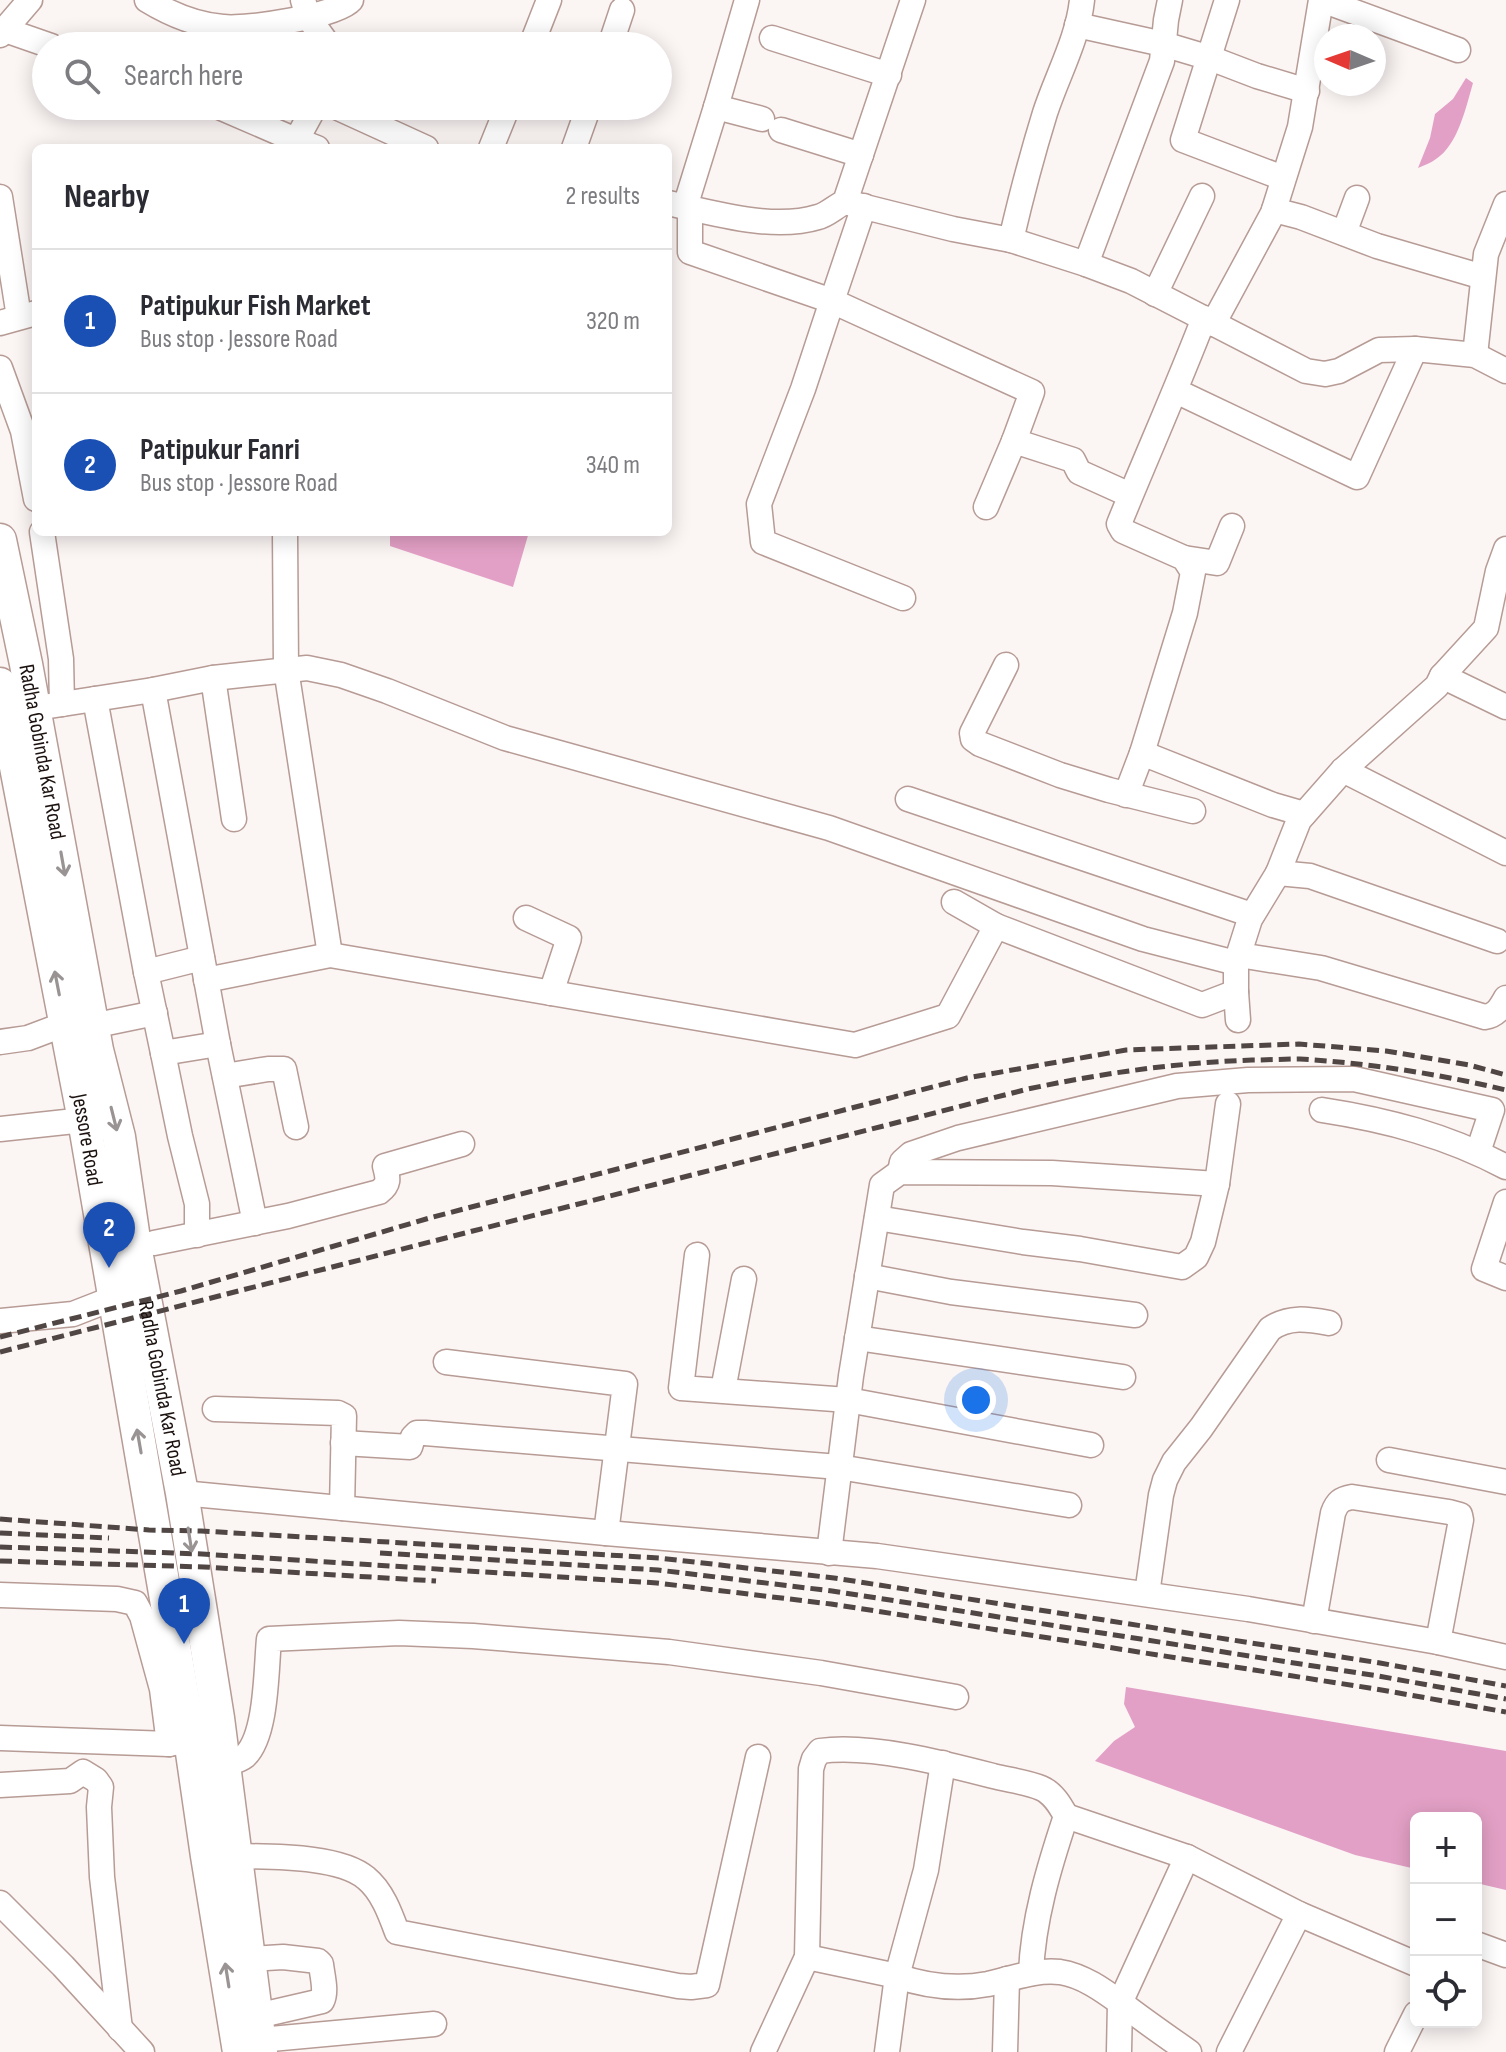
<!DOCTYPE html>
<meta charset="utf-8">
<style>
body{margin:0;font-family:"Sofia Sans Condensed",sans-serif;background:#f7f7f7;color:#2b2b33}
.controls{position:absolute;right:24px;bottom:24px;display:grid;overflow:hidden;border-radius:12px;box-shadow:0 4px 20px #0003}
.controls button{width:72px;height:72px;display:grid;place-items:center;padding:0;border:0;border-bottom:2px solid #e1e1e2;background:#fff;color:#2b2b33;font:40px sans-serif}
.compass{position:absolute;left:1314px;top:24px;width:72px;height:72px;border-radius:50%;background:#fff;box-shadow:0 4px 20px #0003;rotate:272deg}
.you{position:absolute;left:976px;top:1400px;width:28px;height:28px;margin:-20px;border:6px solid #fff;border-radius:50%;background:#1a73e8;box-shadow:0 0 0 12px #1a73e833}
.badge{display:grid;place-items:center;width:52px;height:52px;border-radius:50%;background:#7c3aed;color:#fff;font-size:26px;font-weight:700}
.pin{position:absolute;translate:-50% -66px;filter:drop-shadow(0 2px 4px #0008)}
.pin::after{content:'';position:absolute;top:42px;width:28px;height:24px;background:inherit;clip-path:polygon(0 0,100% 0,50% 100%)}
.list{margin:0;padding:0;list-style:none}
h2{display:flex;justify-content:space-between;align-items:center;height:104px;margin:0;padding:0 32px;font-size:34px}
h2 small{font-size:26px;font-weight:400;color:#7c7c81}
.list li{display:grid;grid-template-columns:52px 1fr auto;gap:24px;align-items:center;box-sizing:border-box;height:144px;padding:0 32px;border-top:2px solid #e1e1e2}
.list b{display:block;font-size:30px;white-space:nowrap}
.list p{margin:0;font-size:26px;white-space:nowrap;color:#7c7c81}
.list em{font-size:26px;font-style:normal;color:#7c7c81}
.icon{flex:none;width:44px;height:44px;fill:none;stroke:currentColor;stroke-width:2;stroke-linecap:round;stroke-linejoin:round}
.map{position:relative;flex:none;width:1506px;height:2052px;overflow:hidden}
.search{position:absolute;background:#fff;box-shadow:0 4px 20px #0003;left:32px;top:32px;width:640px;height:88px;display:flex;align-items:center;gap:20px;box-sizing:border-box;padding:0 28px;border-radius:44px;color:#7c7c81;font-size:30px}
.panel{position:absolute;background:#fff;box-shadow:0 4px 20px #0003;left:32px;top:144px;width:640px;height:392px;border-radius:12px}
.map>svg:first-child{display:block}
.water{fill:#e3a0c6}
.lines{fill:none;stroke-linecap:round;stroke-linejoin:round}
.minor-casing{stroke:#b79b95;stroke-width:27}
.major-casing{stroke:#b79b95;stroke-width:35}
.minor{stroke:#fff;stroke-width:24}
.major{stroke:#fff;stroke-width:32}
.rail{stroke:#504745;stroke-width:5;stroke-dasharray:12 6;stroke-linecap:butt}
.oneway{stroke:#999493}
.labels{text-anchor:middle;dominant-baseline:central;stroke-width:6;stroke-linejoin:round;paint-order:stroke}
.street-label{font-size:22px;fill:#1c1210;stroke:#fff}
</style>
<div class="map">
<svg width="1506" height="2052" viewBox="0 0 1506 2052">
<rect width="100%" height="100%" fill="#fbf5f4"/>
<g class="water">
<path d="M1466,78L1473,83C1466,107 1458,145 1436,159C1431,163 1424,165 1418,168L1430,138L1435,114L1453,99Z"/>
<path d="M390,532H529L513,587L390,546Z"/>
<path d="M1126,1687L1506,1751V1890L1476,1883V1818H1416V1869L1355,1855L1095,1761L1114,1741L1135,1727L1124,1704Z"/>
</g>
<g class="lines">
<g class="minor-casing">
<g id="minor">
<path d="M147,0C170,14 196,25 223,27C246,30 337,16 351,0"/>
<path d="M303,0L308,17L329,46"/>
<path d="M1227,0L1183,140L1283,178"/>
<path d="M1322,0L1458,50"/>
<path d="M1077,25L1163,44L1210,58L1257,76L1307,91"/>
<path d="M5,30L51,46"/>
<path d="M0,35L30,0"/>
<path d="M772,38L889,75"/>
<path d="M531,46L549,0"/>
<path d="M610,46L622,10"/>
<path d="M217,106L291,138L317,148"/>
<path d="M334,106L426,148"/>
<path d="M716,107L762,119"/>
<path d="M781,130L861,155"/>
<path d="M297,139L315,106"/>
<path d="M491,148L508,106"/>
<path d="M574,148L589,106"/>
<path d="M0,197L19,317"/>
<path d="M845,202L953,229L1011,240L1086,264L1131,281L1306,371L1325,374L1339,371L1379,350L1415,349L1475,355L1506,371"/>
<path d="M668,203C713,213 773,231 818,217C827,215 836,206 845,202L913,0"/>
<path d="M864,206L832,301L1032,392L1014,441L1073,460L1079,472L1130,495"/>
<path d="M685,207L716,107L747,0"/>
<path d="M690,208V252L832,301L803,389L759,504L763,542L903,598"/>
<path d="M1274,210L1301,217L1377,246L1483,277"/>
<path d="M1344,233L1357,198"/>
<path d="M1011,240C1021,197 1032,155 1045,113C1057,76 1078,39 1082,0"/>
<path d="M1086,264L1162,61L1166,20L1170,0"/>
<path d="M1155,294L1202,196"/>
<path d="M0,323L36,313"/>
<path d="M1213,324L1273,213L1300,127L1321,0"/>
<path d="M1475,355L1486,254L1506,204"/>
<path d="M0,368L23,431L36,499"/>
<path d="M1176,391L1357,477L1415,349"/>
<path d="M986,507L1014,441"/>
<path d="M42,532L61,659L62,704"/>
<path d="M285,532L286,669L330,955"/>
<path d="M1184,558L1217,563L1232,526"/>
<path d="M1006,665L972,733L973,739L980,744L1060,775L1109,790L1193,811"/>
<path d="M1442,676L1506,707"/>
<path d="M213,678L234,819"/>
<path d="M153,690L218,1044L255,1223"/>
<path d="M95,699L146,972"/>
<path d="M17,711L153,690L213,678L307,668L341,675L387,691L505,738L829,828L1143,939L1236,963"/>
<path d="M1142,753L1273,805L1304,814"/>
<path d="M1343,770L1506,853"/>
<path d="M1126,795L1142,753L1185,613L1193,572L1184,558L1123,531L1119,524C1147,455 1177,388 1204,318"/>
<path d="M908,799L1252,915"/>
<path d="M1278,873L1310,876L1497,941"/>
<path d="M954,902L996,926"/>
<path d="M526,918L569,938L551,993"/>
<path d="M1239,955L1321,968L1485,1017C1497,1015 1500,1008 1506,998"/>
<path d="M202,958L146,972L163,1053L218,1044"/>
<path d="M206,980L330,955L855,1045L948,1016L996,926L1202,1005L1236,992"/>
<path d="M1238,1020L1236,992V963L1250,919L1278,873L1299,820L1343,770L1437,686L1442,676L1486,628L1498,571L1506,549"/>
<path d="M92,1026L155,1013"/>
<path d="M0,1042L28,1038L65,1024"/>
<path d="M163,1053L180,1136L197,1204V1235"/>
<path d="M225,1076L268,1069H284L296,1127"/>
<path d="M1322,1110C1387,1120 1448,1136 1506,1167"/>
<path d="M0,1129L84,1120"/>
<path d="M900,1172L902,1162L911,1154L958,1138L1177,1086L1248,1080L1354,1079L1492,1110L1478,1152"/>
<path d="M1506,1202L1484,1269L1506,1278"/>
<path d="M877,1218L1023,1242L1080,1249L1182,1267L1196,1257L1203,1242L1217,1184L1228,1104"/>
<path d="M154,1243L288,1216L379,1192C390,1184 388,1178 385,1166L462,1144"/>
<path d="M697,1255L681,1388L848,1400L1091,1445"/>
<path d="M867,1276L951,1292L1135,1315"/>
<path d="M0,1321L73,1314L114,1298"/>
<path d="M857,1338L1123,1377"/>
<path d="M446,1362L625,1384L606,1533"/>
<path d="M723,1390L744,1279"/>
<path d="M215,1409L338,1413L344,1416L342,1508"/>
<path d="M343,1443L410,1447L413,1437L417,1433H425L839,1467L1069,1505"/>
<path d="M1389,1460L1506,1482"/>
<path d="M182,1493L606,1533L877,1556L1248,1609L1438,1642L1506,1657"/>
<path d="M829,1553L851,1376L882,1185L900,1172L1052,1173L1217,1184"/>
<path d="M1147,1594L1161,1495L1165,1480L1174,1462L1201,1428L1270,1329C1289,1316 1307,1319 1329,1323"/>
<path d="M0,1595L117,1599L135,1603L142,1616L162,1689L169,1744"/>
<path d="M1314,1621L1333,1513C1337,1502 1341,1499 1352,1497L1449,1512L1460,1515L1461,1520L1438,1642"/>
<path d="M0,1738L169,1744L184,1741"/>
<path d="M208,1766C220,1765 236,1763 245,1756C267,1735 266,1670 269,1639L399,1633L473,1636L669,1652L821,1673L956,1697"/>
<path d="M0,1785L70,1781L83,1772L96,1780L101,1787L99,1807L102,1877L120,2029"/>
<path d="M1066,1816L1187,1857L1299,1914L1416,1964"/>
<path d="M236,1856C270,1857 339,1855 366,1878C382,1891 390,1913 397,1932L678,1986L691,1987L707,1985L758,1757"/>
<path d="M0,1903L63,1966L142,2052"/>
<path d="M1476,1944L1506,1955"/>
<path d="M807,1957L897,1976C926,1986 957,1990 988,1984C1011,1979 1036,1969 1060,1972C1086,1976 1108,1994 1129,2009C1149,2024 1169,2038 1189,2052"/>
<path d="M249,1959L283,1957L318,1961L321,1964C322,1975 327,1991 322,2001L257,2016"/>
<path d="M260,2040L434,2024"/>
<path d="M763,2052L807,1957L811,1769L814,1759L820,1751C870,1744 943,1763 993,1776C1008,1780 1027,1782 1041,1788C1053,1793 1060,1805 1066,1816C1049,1867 1033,1920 1031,1973"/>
<path d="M887,2052L897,1976L926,1870L943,1763"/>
<path d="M1005,2052L1007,1979"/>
<path d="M1119,2052L1120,2003L1187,1857"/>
<path d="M1229,2052L1299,1914"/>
<path d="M1397,2052L1416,2014"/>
</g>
</g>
<g class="major-casing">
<g id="major">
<path id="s1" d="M0,540L26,664L97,1050L119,1137L135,1246L182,1493L218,1718L261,2052"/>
<path id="s2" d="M0,684L84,1120L190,1739L207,1856L239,2052"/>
</g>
</g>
<use href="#minor" class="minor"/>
<use href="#major" class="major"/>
<g class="rail">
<path d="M0,1337L181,1291L433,1217L967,1078L1126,1050L1299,1044L1386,1051L1469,1065L1506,1075"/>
<path d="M0,1352L1028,1089C1103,1073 1174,1063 1252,1060C1268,1060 1284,1059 1300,1059C1369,1063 1439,1074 1506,1090"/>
<path d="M0,1519L149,1530L201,1531L659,1558L834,1578L1380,1663L1506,1686"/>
<path d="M0,1533L109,1538"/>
<path d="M0,1547L202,1554L657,1583L831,1604L1376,1689L1506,1712"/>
<path d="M380,1553L658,1570L832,1591L1378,1676L1506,1699"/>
<path d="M0,1561L204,1567L436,1581"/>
</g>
</g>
<defs><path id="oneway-shaft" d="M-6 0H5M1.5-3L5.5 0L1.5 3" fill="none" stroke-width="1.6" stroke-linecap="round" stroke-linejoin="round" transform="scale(2)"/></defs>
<g class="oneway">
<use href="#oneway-shaft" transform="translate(63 864) rotate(80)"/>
<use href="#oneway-shaft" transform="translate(57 983) rotate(-101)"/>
<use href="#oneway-shaft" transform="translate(114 1119) rotate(76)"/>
<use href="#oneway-shaft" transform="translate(139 1441) rotate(-100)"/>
<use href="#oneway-shaft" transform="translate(190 1540) rotate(81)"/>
<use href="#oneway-shaft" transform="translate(227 1975) rotate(-99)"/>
</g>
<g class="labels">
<g class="street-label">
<text stroke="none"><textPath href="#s1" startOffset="216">Radha Gobinda Kar Road</textPath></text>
<text stroke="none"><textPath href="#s2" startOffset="464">Jessore Road</textPath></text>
<text stroke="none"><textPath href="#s1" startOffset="864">Radha Gobinda Kar Road</textPath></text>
</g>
</g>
</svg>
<div class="controls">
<button>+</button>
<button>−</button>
<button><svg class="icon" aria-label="locate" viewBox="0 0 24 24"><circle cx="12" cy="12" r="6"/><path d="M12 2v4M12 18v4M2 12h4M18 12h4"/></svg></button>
</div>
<svg class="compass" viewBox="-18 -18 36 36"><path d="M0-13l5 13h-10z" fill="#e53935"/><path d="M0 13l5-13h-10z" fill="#7c7c81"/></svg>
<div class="you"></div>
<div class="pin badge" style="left:184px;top:1644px;background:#1a4fb4">1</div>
<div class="pin badge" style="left:109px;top:1268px;background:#1a4fb4">2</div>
<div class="search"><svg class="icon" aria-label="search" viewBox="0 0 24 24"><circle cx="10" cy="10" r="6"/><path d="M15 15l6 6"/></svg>Search here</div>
<section class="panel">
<h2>Nearby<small>2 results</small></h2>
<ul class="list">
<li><span class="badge" style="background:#1a4fb4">1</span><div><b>Patipukur Fish Market</b><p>Bus stop · Jessore Road</p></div><em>320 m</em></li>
<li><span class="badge" style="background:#1a4fb4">2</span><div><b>Patipukur Fanri</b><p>Bus stop · Jessore Road</p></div><em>340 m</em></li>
</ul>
</section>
</div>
